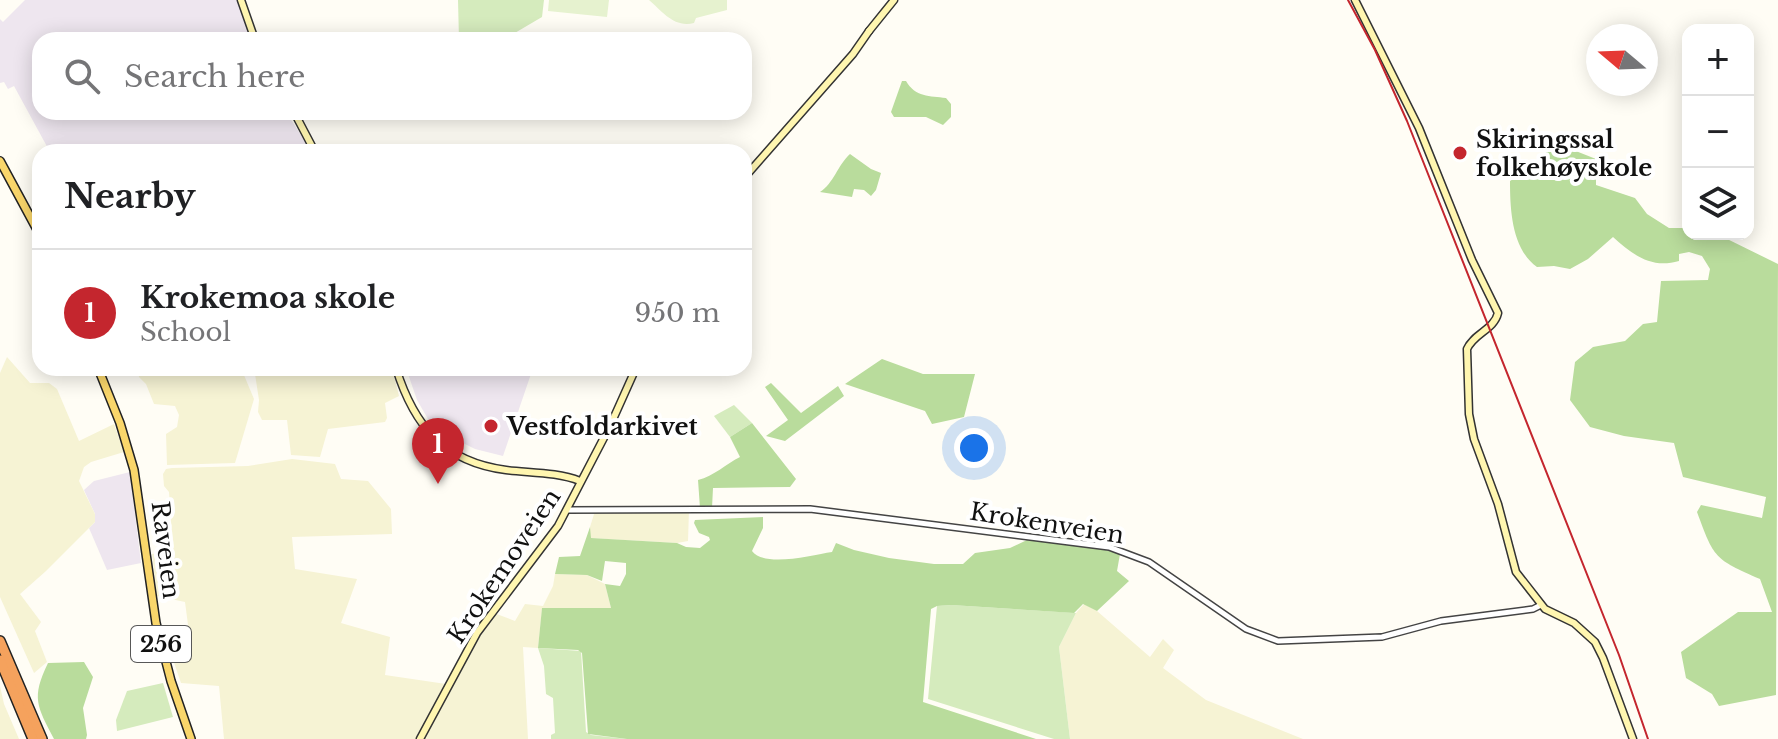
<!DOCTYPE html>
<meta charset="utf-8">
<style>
body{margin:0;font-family:"Libre Baskerville",serif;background:#f2f2f2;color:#202124}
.controls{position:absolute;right:24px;top:24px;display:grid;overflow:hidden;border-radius:16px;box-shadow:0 4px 20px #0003}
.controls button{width:72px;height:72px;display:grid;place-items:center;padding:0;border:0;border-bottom:2px solid #e0e0e0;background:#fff;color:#202124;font:40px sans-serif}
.compass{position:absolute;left:1586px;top:24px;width:72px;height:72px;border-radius:50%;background:#fff;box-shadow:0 4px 20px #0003;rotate:289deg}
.you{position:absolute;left:974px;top:448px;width:28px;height:28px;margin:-20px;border:6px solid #fff;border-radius:50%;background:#1a73e8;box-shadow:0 0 0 12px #1a73e833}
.badge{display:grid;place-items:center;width:52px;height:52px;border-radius:50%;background:#c4262e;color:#fff;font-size:26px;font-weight:700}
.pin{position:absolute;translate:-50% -66px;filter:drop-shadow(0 2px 4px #0008)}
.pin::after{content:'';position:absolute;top:42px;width:28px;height:24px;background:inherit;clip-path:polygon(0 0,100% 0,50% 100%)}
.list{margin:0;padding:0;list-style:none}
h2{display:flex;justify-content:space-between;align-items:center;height:104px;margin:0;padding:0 32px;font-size:34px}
h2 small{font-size:26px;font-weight:400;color:#757577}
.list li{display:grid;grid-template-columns:52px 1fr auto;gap:24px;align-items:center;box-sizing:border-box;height:128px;padding:0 32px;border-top:2px solid #e0e0e0}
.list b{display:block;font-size:30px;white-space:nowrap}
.list p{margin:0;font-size:26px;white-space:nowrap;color:#757577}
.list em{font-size:26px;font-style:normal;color:#757577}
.icon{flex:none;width:44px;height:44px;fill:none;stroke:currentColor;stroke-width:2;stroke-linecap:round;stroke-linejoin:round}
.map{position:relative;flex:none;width:1778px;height:739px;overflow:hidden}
.search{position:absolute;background:#fff;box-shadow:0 4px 20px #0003;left:32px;top:32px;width:720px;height:88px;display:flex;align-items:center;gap:20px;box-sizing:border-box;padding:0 28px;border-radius:24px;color:#757577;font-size:30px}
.panel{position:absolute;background:#fff;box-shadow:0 4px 20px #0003;left:32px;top:144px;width:720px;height:232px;border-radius:24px}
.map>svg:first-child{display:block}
.industrial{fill:#eee6ef}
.farmland{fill:#f6f3d4}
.green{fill:#d5ebbd}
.forest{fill:#b9dc9c}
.pitch{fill:#e6f2cf}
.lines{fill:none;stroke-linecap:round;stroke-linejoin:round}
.tertiary-casing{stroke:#444;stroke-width:8}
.secondary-casing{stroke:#333;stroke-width:9}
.primary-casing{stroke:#222;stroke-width:10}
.motorway-casing{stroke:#222;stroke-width:12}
.tertiary{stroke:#fff;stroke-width:5}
.secondary{stroke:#fff6b0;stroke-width:6}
.primary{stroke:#f9d66b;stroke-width:7}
.motorway{stroke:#f5a25d;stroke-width:9}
.rail{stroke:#c4262e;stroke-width:2}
.poi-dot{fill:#c4262e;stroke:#fff;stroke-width:3}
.labels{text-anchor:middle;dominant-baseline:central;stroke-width:8;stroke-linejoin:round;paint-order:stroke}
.shield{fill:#fff;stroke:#585858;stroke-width:2}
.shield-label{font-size:22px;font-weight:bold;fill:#111}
.poi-label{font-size:24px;font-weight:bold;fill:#111;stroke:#fff;text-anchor:start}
.street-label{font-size:24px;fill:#111;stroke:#fff}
</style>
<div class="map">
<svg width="1778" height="739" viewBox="0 0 1778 739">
<rect width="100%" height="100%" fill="#fffdf5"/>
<g class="industrial">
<path d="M25,0H238L253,40H40V112H286L312,152H50L14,86L8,89L4,82L0,83V19L3,22Z"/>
<path d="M406,368H533L503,456L475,449L461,442L428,419L417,400Z"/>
<path d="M130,472L141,563L107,570L89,528L95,522V514L84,490L94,481Z"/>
</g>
<g class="farmland">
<path d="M7,357L30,383H49L57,389L79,441L114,424L124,452L91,462L84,467L79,481L95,514V522L46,571L20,594L41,622L35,631L47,662L34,673L0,597V373Z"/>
<path d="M138,368H241L254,399L235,463L167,465L166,434L177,427L179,415L175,406L154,404L146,384L139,377Z"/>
<path d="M260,368H392L399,396L385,403L387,418L385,422L328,429L320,457L291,455L287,420H262L258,412L259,400L255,374Z"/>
<path d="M292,459L335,464L341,479L368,481L391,509L392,534L292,537L295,569L357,579L341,623L390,637L385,675L446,684L494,613L515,621L525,604L543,606L553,586L555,574L587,575L605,584L611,608L542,609L538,648L523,647L528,739H224L219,686L181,683L169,648L190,640L185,602L157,596L152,554L173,550L169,492L164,486L163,474L166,469L172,468L248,466Z"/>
<path d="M689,509L688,541L677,543L590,538V527L595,511Z"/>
<path d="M1084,604L1097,611L1150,657L1163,639L1174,650L1163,668L1206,700L1303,739H1070L1059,647L1076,613Z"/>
<path d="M0,686L4,704L19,739H0Z"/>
</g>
<g class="green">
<path d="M458,0H544L542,17L503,40H459Z"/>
<path d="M734,405L752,423L730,437L714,416Z"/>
<path d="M951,605L1076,613L1059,647L1070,739H1054L928,699L937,606Z"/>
<path d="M538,648L581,651L586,732L591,735L627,739H551V735L555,733L553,698L546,694L544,666Z"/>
<path d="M163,683L173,717L117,731L116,720L127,691Z"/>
</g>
<g class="forest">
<path d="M902,81H906C915,97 930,96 946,98L951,104V117L943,125L926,117H894L891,112Z"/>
<path d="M1553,142L1596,159V185L1635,198L1647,214L1669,228H1688V234H1717L1778,264L1776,695L1719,706L1712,694L1686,678L1681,652L1738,612H1772L1760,579C1714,559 1714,558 1697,512L1701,505L1762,518L1766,497L1683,477L1674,443L1624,436L1590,427L1570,400L1575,362L1593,347L1625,341L1643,324L1657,322L1661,281L1708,280L1710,269L1702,256L1689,252L1679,254V261C1651,269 1633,255 1613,237L1588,259L1570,269L1554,266L1537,267C1512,249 1510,211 1510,181L1539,163Z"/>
<path d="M850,154L871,169L881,173L876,190L871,196L864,190L854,189L852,197L820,192C834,183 837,166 850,154Z"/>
<path d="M882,359L923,374H975L964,417L932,424L925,411L845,384Z"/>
<path d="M771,383L801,413L838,386L844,396L785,441L766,436L788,420L765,387Z"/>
<path d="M752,423L796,479L790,487L713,488L712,508H700L698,480C714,476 726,464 740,457L730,437Z"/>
<path d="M763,517V528L752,551C765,568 812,555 832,552L836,543L854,550L889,558L934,564H963L975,553L1010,548L1027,540L1102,549L1120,554L1117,571L1129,581L1097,611L1083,604L1074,613L951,605L937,606L931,609L923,702L1036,739H627L588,734L582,653L578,650L538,648L542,608H611L605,584L620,586L626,574V563L605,561L602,581L587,575L555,574L559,557L580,556L590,527L591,538L677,543L686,547L700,548L710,540L709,537L699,533L694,523L695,520Z"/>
<path d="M84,662L93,677L83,708L87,735L86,739H54C37,706 31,698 48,663Z"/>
</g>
<g class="pitch">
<path d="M549,0H609L607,17L548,11Z"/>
<path d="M649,0H727V10L696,18L694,23C674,28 663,12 649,0Z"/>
</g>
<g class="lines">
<g class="tertiary-casing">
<path id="tertiary" d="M567,510L810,509L1109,547L1149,562L1246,629L1278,641L1382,637L1441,621L1533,609L1541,605"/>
</g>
<g class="secondary-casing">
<g id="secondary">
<path d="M241,0L255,40"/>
<path d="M1355,0L1419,128L1472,260L1498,313C1494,330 1474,333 1467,349L1469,414L1474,439L1498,504L1516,572L1545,609L1574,623L1595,642L1603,658L1633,739"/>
<path d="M869,31L894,0"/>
<path d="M294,112L315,152"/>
<path d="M744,178L853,54L869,31"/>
<path d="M396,368C414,426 444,462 506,470C530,473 557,472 580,481"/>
<path d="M420,739L477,633L558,526L610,426L636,368"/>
</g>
</g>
<g class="primary-casing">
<g id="primary">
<path d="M0,161L40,235"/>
<path d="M98,368L120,423L134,470L156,623L171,681L191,739"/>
</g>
</g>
<g class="motorway-casing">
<g id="motorway">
<path d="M0,641L42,739"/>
<path d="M0,660L33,739"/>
</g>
</g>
<use href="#tertiary" class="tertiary"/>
<use href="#secondary" class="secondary"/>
<use href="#primary" class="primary"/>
<use href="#motorway" class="motorway"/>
<path class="rail" d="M1348,0L1375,50L1407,121L1619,655L1648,739"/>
</g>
<g class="poi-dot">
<circle cx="1460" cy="153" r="8"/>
<circle cx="491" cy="426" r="8"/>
</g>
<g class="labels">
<rect class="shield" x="131" y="626" width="60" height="36" rx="6"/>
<g class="shield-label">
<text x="161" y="644">256</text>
</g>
<g class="poi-label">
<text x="1476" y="139">Skiringssal<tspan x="1476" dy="28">folkehøyskole</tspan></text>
<text x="507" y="426">Vestfoldarkivet</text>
</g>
<g class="street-label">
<text transform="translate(1047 523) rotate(9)">Krokenveien</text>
<text transform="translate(166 550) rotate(83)">Raveien</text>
<text transform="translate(504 566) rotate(-56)">Krokemoveien</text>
</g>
</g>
</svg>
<div class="controls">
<button>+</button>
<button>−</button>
<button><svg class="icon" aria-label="layers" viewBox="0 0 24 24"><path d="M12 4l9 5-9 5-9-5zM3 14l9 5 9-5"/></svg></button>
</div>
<svg class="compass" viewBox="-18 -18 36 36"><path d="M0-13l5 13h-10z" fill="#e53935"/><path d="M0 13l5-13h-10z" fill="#757577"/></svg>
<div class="you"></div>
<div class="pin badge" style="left:438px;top:484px">1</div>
<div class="search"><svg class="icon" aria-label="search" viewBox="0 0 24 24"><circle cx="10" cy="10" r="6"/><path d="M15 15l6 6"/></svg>Search here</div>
<section class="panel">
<h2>Nearby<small></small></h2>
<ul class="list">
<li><span class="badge">1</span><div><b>Krokemoa skole</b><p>School</p></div><em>950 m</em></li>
</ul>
</section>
</div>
